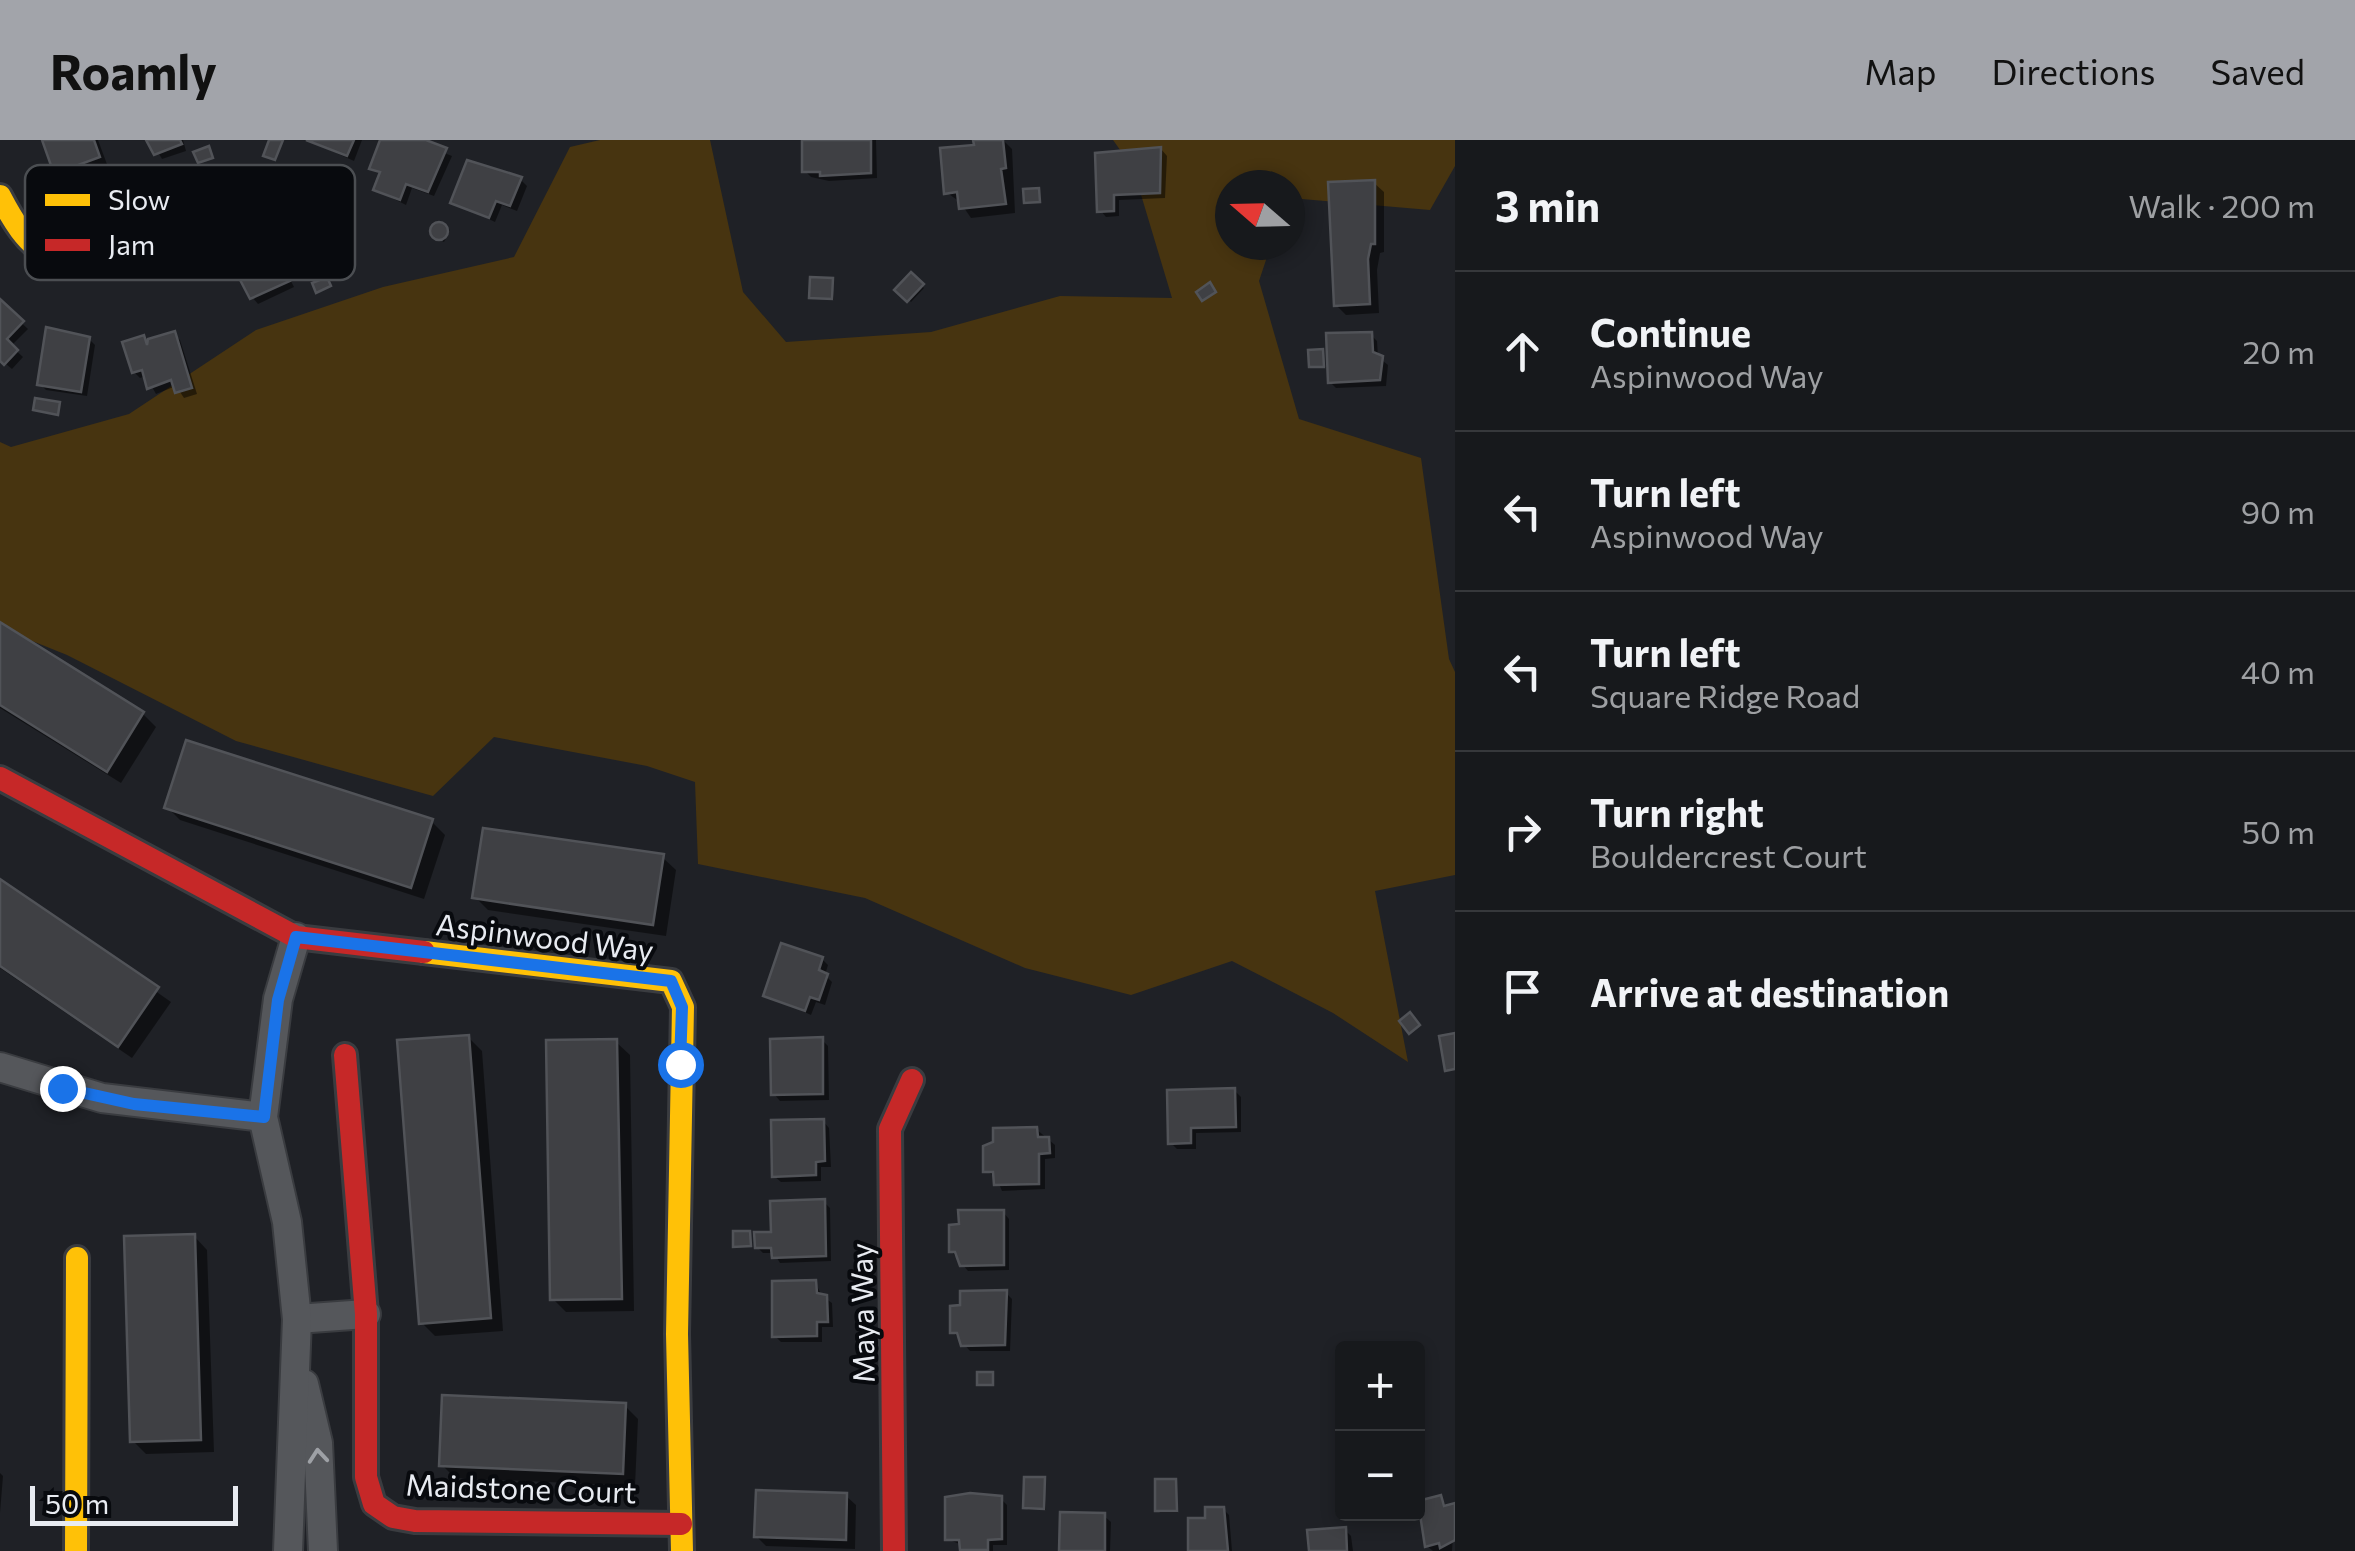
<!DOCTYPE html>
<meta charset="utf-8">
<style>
body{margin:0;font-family:Commissioner,sans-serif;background:#242629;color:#f1f3f6}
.controls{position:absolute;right:30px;bottom:30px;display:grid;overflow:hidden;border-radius:10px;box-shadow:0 5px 15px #0003}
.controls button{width:90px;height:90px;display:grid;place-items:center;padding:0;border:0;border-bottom:2px solid #36383b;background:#17191c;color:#f1f3f6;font:50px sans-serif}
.compass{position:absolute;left:1215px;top:30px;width:90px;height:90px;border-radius:50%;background:#17191c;box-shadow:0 5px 15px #0003;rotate:290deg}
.scale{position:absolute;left:30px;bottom:25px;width:208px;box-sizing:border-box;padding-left:10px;border:5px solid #e8ebf1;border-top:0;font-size:28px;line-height:35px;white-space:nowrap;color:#e8ebf1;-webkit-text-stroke:8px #080a0e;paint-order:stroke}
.stop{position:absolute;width:30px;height:30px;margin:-22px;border:8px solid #1a73e8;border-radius:50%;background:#fff}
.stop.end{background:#1a73e8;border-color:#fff;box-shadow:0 2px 10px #0008}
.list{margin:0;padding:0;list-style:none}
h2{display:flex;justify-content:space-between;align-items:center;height:130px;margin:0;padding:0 40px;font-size:42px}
h2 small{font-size:32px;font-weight:400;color:#9ea0a3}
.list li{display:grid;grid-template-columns:65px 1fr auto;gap:30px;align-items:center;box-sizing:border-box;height:160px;padding:0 40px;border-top:2px solid #36383b}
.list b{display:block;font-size:38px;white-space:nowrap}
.list p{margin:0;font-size:32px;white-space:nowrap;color:#9ea0a3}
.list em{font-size:32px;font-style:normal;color:#9ea0a3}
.icon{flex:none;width:55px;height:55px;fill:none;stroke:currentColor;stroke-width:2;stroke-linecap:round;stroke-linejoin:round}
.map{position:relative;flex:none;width:1455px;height:1411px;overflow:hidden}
header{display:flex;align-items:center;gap:60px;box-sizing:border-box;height:140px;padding:0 50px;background:#a2a4aa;color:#111}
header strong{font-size:48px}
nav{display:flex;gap:55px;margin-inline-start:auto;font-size:35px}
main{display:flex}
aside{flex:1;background:#17191c}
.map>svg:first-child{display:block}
.green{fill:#473410}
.shadow{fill:#0007}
.building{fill:#3f4044;stroke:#515358;stroke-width:2.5}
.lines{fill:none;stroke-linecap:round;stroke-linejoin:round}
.street-casing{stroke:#3a3c40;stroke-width:32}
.slow-casing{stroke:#3a3c40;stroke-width:28}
.jam-casing{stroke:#3a3c40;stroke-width:28}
.street{stroke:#55575b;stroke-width:28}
.slow{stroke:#ffc107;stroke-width:22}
.jam{stroke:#c62828;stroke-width:22}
.oneway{stroke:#9ea1a6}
.route{stroke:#1a73e8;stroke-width:12}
.labels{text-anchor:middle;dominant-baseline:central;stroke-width:8;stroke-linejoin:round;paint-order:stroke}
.street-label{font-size:30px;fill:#e8ebf1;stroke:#080a0e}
.key{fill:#080a0e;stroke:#4b4e52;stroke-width:2.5}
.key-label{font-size:28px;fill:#e8ebf1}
</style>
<header>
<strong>Roamly</strong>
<nav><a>Map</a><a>Directions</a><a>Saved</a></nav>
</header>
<main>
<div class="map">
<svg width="1455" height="1411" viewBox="0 0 1455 1411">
<rect width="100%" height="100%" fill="#1f2126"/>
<path class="green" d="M600,0H710L743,152L786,202L931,192L1060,156L1172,158L1133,28L1113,0H1455V26L1430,70L1290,58V45H1230V105H1271L1259,141L1299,279L1421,318L1449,519L1455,532V735L1375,751L1408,922L1333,873L1232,821L1131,855L1025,828L865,758L698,724L695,642L647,626L494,597L433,656L236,601L67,515L0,488V302L11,307L129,274L256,190L383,147L514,117L570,7Z"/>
<g class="shadow">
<path d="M44,0H98L108,27L66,43L57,33Z"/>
<path d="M151,0H183L186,11L162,19Z"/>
<path d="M307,0H362L354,21Z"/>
<path d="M383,0H411L452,16L434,56L412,48L406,65L376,50L381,35L372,28Z"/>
<path d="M805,0H876L877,38L829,41L811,37L805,31Z"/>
<path d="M1003,0L1012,9L1015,73L971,78L960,62L946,52L942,10Z"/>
<path d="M1161,9L1167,16L1165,58L1119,60V76L1106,77L1100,70L1097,16Z"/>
<path d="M521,40L527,46L517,71L502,65L495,82L453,62Z"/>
<path d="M1374,43L1384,52V112L1380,113L1377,130L1379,173L1346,175L1336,165Z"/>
<path d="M437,84L450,90L444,102L434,97Z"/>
<path d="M268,96L294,147L258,164L252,157Z"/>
<path d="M911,136L924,148L911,162L898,150Z"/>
<path d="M832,141L834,160L812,157Z"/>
<path d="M0,163L28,189L11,206L23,217L12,229L0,219Z"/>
<path d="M174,194L180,200L197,254L184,258L176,246L156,254L146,236L140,238L134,232L143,198L148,202Z"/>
<path d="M1371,195L1377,201L1378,217L1388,225L1386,246L1336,248L1330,242V228L1311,226L1322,212L1325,227H1330Z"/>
<path d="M89,199L95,205L87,256L46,250L40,244Z"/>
<path d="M0,485L143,574L156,587L121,643L0,568Z"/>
<path d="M167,667L432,682L445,695L424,759L180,680Z"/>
<path d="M662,717L676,730L666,796L488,770L475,757Z"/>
<path d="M0,742L171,862L132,918L0,828Z"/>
<path d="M822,819L828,825L825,835L832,842L825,865L816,862L811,875L766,855Z"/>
<path d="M468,897L482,911L503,1191L435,1196L422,1183Z"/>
<path d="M822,900L828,906L829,960L780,961L774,954Z"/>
<path d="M616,902L630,915L634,1171L566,1172L553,1159Z"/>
<path d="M1234,950L1241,957V992L1196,993V1009H1177L1171,1003Z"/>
<path d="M823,981L829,988L831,1027H821V1041L781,1042L774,1036Z"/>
<path d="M1036,989L1055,1005V1018L1045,1019V1049L1002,1051L996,1037L986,1031L995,990Z"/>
<path d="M824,1062L830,1068L831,1121L780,1123L774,1113H763L757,1107Z"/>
<path d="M1003,1072L1009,1079V1130L968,1131L951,1111Z"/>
<path d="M194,1096L207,1110L214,1312L146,1314L133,1301Z"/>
<path d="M815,1142L822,1156L832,1163L833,1187H822V1202H781L775,1196Z"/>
<path d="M1006,1153L1012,1159L1010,1211H970L953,1192Z"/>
<path d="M625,1266L638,1279L635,1346L455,1338L442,1325Z"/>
<path d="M0,1333L3,1336L0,1373Z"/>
<path d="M1044,1340L1046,1370H1028L1026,1367Z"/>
<path d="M1175,1342L1178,1373H1160L1158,1370Z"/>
<path d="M846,1356L856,1365L855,1409L766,1406L756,1396Z"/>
<path d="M1440,1358L1448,1368L1455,1367L1452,1411H1433L1427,1406L1418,1368V1364Z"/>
<path d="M1001,1359L1007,1365V1405H993V1411H964L962,1405L947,1399Z"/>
<path d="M1223,1369L1229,1375L1232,1411H1190Z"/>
<path d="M1104,1376L1111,1382L1110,1411H1062Z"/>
<path d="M1345,1390L1351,1396L1353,1411H1311Z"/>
</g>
<g class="building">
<path d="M42,0H94L100,17L54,34Z"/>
<path d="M146,0H180L182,4L154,15Z"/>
<path d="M269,0H283L275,20L263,16Z"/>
<path d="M306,0H354L347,16Z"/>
<path d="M380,0H426L447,8L428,52L406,44L400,60L373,50L380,32L369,29Z"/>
<path d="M802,0H871V33L820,36V32H802Z"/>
<path d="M973,0H1003L1006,28L1001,29L1006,64L959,69L957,52L944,54L940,8L974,5Z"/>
<path d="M209,6L213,18L198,23L193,12Z"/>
<path d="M1161,7L1160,53L1114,55V71L1097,72L1095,13Z"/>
<path d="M467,20L522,37L510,66L496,61L489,78L450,63Z"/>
<path d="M1375,40V104H1371L1368,119L1370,164L1334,166L1328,42Z"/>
<path d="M1039,48L1040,62L1024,63L1023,49Z"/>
<circle cx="439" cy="91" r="9"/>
<path d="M268,93L290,141L250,159L225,111Z"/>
<path d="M911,132L924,144L907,162L894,150Z"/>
<path d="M327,137L331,146L316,153L312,143Z"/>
<path d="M810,137L833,138L832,159L809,158Z"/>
<path d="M1210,142L1216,152L1202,161L1196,152Z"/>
<path d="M0,159L24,181L7,199L18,210L4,225L0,221Z"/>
<path d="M46,187L90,197L81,252L37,245Z"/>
<path d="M175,191L192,248L175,253L171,240L147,249L142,230L132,233L122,202L144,195L147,205L148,199Z"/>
<path d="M1372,192L1373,212L1383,216L1380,240L1328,243L1326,193Z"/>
<path d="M1323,209L1324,227H1309L1308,210Z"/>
<path d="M35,258L60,262L58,275L33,270Z"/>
<path d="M0,482L144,572L107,632L0,565Z"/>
<path d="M186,600L433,679L411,748L164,668Z"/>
<path d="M483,688L664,714L653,785L472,758Z"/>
<path d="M0,739L159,847L118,907L0,826Z"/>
<path d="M781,803L823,817L819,830L828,834L819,860L810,857L805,871L763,856Z"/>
<path d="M1410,872L1420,885L1409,894L1399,881Z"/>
<path d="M1455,893V929L1445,931L1439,896Z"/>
<path d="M469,895L491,1178L419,1184L397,900Z"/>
<path d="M823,897V954L771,955L770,899Z"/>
<path d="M617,899L622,1159L550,1160L546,900Z"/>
<path d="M1235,948L1236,987L1191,988V1003L1168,1004L1167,950Z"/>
<path d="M824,979L825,1021L816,1022V1035L772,1037L771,980Z"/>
<path d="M1037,987L1038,997H1049L1050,1013L1039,1014V1044L994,1045L993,1032H983V1006L993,1002V988Z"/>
<path d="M825,1059L826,1116L772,1118L771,1108H755L754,1092H771L770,1061Z"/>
<path d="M958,1070H1004V1125L960,1126L955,1112H949V1085L959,1084Z"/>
<path d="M733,1091H750L751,1106L733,1107Z"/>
<path d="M195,1094L201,1300L130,1302L124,1096Z"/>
<path d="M816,1140L817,1153L827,1155L828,1182H817V1196L772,1197V1141Z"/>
<path d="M1007,1150L1005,1205L961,1206L957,1193H950V1166L960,1165V1151Z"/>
<rect x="977" y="1232" width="16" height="13"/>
<path d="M442,1255L626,1263L623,1334L439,1326Z"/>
<path d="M1024,1337H1045L1044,1369L1023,1368Z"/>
<path d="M1155,1339H1176L1177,1371H1155Z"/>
<path d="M756,1350L847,1353L846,1400L754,1397Z"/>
<path d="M970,1353L1002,1356V1399L988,1400V1410H960L959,1400H945V1357Z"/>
<path d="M1441,1355L1444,1366L1455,1363V1400L1440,1408L1439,1403L1425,1407L1418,1361Z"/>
<path d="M1205,1367H1224L1228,1411H1188V1378H1205Z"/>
<path d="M1060,1372L1105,1373V1411H1059Z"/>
<path d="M1346,1387L1347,1411H1309L1307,1390Z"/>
</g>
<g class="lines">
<g class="street-casing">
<g id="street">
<path d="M0,927L102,958L263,977"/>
<path d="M297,1179L366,1174"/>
<path d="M304,1244L318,1303L323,1411"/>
<path d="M288,1411L297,1179L287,1082L263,977L278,859L296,797"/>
</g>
</g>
<g class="slow-casing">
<g id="slow">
<path d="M0,56C28,110 48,127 111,124"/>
<path d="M424,812L671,841L683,867L677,1194L682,1411"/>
<path d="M76,1411L77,1118"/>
</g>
</g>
<g class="jam-casing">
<g id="jam">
<path d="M0,638L296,797L424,812"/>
<path d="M345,915L366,1174V1337L374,1364L393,1377L415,1381L681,1384"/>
<path d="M894,1411L890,989L912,940"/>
</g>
</g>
<use href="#street" class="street"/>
<use href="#slow" class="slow"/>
<use href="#jam" class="jam"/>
</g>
<defs><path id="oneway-chevron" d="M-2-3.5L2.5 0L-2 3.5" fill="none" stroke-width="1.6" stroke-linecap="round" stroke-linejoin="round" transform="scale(2.5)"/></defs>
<use class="oneway" href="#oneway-chevron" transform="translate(318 1316) rotate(-95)"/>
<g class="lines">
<path class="route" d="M62,948L134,964L264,977L278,860L296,797L671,841L682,867L680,924"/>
</g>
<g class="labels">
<g class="street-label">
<text transform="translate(545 796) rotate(7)">Aspinwood Way</text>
<text transform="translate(861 1173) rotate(-91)">Maya Way</text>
<text transform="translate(521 1347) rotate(2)">Maidstone Court</text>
</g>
</g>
<rect x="25" y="25" width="330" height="115" rx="15" class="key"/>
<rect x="45" y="54" width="45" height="12" fill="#ffc107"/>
<rect x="45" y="99" width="45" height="12" fill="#c62828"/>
<g class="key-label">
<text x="108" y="70">Slow</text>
<text x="108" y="115">Jam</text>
</g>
</svg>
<div class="controls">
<button>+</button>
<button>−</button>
</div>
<svg class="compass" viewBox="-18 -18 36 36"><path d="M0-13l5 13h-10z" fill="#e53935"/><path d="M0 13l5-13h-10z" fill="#9ea0a3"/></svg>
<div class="scale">50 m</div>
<div class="stop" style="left:680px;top:924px"></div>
<div class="stop end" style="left:62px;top:948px"></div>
</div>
<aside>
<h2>3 min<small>Walk · 200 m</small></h2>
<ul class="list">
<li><svg class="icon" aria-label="ahead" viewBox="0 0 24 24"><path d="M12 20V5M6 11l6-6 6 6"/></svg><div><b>Continue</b><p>Aspinwood Way</p></div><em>20 m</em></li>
<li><svg class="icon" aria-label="left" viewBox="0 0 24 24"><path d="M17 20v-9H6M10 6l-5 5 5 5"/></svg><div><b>Turn left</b><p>Aspinwood Way</p></div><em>90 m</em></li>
<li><svg class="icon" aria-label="left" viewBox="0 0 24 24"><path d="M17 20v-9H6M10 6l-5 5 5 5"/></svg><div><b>Turn left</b><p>Square Ridge Road</p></div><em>40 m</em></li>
<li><svg class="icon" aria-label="right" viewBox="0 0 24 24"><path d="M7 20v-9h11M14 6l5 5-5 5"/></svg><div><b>Turn right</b><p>Bouldercrest Court</p></div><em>50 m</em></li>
<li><svg class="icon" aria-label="arrive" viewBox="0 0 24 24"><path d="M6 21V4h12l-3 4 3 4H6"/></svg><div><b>Arrive at destination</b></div></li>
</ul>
</aside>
</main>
